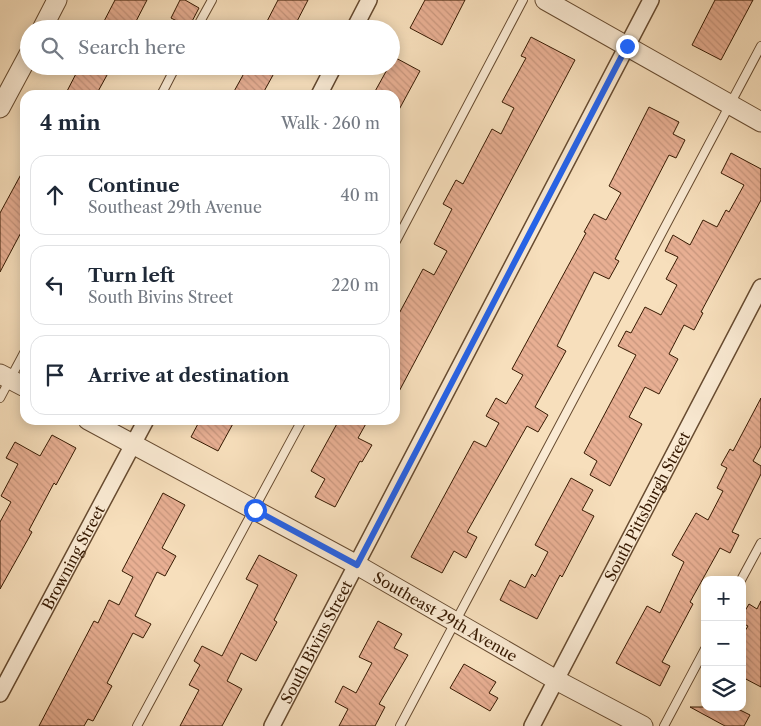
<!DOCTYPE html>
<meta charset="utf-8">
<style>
body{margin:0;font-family:"Libre Caslon Text",serif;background:#f6f6f7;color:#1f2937}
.controls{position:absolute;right:15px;bottom:15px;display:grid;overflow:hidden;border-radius:10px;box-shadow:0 2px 12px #0003}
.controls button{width:45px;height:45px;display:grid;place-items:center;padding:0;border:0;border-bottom:1px solid #e0e1e3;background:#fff;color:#1f2937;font:25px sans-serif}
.stop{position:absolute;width:15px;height:15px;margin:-11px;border:4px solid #2563eb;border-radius:50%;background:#fff}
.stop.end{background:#2563eb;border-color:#fff;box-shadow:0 1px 5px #0008}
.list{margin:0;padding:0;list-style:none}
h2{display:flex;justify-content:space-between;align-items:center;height:65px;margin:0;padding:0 20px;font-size:21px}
h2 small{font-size:16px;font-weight:400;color:#747a83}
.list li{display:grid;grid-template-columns:32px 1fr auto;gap:15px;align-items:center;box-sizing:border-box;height:80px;margin:0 10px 10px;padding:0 10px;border:1px solid #e0e1e3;border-radius:15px}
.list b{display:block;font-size:19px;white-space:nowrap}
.list p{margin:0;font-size:16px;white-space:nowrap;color:#747a83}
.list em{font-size:16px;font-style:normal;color:#747a83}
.icon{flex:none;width:28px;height:28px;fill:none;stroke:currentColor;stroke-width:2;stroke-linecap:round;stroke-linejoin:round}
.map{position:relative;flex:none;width:761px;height:726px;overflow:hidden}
.search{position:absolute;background:#fff;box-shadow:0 2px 12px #0003;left:20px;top:20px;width:380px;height:55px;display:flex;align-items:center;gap:12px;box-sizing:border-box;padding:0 18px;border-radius:28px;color:#747a83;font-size:19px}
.panel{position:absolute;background:#fff;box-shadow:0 2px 12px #0003;left:20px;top:90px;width:380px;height:335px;border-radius:15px}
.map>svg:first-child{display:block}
.building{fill:url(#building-back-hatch);stroke:#371a02}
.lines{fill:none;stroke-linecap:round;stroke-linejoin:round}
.service-casing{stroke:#674b30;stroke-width:10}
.minor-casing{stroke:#674b30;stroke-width:18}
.tertiary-casing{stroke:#674b30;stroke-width:21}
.service{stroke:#faead3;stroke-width:8}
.minor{stroke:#faead3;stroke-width:15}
.tertiary{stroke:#faead3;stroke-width:19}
.route{stroke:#2563eb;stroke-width:6}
.labels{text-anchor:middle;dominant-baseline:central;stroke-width:4;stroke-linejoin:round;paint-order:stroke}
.street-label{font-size:15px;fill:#371a02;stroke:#faead3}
</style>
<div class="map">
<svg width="761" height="726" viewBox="0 0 761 726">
<defs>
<pattern id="building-back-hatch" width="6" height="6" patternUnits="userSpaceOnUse" patternTransform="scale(1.25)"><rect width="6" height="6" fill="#e8af93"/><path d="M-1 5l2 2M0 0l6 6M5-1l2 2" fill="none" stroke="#c8967d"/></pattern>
</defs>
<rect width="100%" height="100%" fill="#f7dfbc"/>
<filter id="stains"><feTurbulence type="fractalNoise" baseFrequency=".004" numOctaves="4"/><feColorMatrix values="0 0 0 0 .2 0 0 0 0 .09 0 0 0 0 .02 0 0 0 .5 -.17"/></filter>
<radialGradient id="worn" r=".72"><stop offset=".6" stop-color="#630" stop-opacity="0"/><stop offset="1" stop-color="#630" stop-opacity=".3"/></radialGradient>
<g class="building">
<path d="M115,0H147L132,29H100Z"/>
<path d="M180,0H185L199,8L189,27L171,18Z"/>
<path d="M278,0H308L293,29H263Z"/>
<path d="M425,0H465L442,45L410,28Z"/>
<path d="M715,0H753L721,60L692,45Z"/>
<path d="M531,37L575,60L395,399V321L423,269L434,275L447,251L434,244L452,209L443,204L456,180L463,184L492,129L501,134L514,108L502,102L526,58L521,56Z"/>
<path d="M394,57L420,71L395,117V95H373L389,66H391Z"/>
<path d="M80,66H112L96,95H65Z"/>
<path d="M248,66H278L262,95H232Z"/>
<path d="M649,107L679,122L673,134L685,140L676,158L669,155L615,259L619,261L609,279L594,272L557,346L566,351L535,407L548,415L538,432L527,426L467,532L477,537L466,558L454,551L442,573L411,557L474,441L486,447L499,423L486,416L496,398L506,404L523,375L512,369L586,233L584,232L594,214L606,220L621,193L609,186Z"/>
<path d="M731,153L761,169V200L701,312L703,313L694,330L684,325L669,354L678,359L659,394L645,387L629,417L642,424L610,486L590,475L597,461L584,453L636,355L618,346L626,331L631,333L645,307L661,315L677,285L666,279L678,257L665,251L673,235L690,245L703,220L717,227L726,210L729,212L744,185L721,173Z"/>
<path d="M25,167V225L0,272V213Z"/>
<path d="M761,398V446L753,461L761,466V474L732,532L739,535L730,553L720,548L690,602L693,604L662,662L670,666L660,686L616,663L647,606L660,613L684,562L672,555L696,513L708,520L723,491L717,488L727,468L721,465L730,449L733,451Z"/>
<path d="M200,420H235L218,451L191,437Z"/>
<path d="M339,420H368L358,438L372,445L362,462L360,461L335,507L315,497L325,479L311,471Z"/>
<path d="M52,435L76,448L56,485L54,483L29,530L32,532L0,589V522L11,502L1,496L18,464L6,458L15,442L40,456Z"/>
<path d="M571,478L593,490L582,510L594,516L562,577L560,575L537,619L500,600L510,580L525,588L532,574L535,577L548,552L535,545Z"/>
<path d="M163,493L185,505L162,548L176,556L165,576L157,572L135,616L151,624L143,638L133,633L107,683L112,686L93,721L88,719L84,726H39L94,621L98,623L109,600L119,605L133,577L122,571Z"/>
<path d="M259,555L297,575L274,620L277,622L256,661L241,653L227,681L242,689L222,726H180L199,690L189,685L200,665L194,661L202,646L222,656L258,585L246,579Z"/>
<path d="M761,601V687L742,677V636L748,626L742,623V616L749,604L757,609Z"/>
<path d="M378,621L402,634L394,648L408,655L379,704L385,707L375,726H339L348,709L335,702L343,686L356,693L372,663L359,657Z"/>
<path d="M464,664L496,682L489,693L498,698L490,711L450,688Z"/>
<path d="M690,707H734L750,715L744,726H725Z"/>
</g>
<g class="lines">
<g class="service-casing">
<g id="service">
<path d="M196,29L212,0"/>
<path d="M161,95L176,66"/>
<path d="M395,243L523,0"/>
<path d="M0,398L25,351"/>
<path d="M741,580L761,543"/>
<path d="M137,726L302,420"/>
<path d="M400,726L761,46"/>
<path d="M664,726L705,649"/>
</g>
</g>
<g class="minor-casing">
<g id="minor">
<path d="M354,29L369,0"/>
<path d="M319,95L334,66"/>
<path id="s1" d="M0,694L146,420"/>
<path id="s2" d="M272,726L651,0"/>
<path id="s3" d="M532,726L761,287"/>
</g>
</g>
<g class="tertiary-casing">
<g id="tertiary">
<path d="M545,0L761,122"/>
<path d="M42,29L57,0"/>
<path d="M0,108L29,54"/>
<path d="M0,374L25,387"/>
<path id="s4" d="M88,420L357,565L558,681L643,726"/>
</g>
</g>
<use href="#service" class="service"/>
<use href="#minor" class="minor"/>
<use href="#tertiary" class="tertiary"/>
</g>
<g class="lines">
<path class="route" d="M255,510L357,565L627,46"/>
</g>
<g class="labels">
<g class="street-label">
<text stroke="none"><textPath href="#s3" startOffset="248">South Pittsburgh Street</textPath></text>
<text stroke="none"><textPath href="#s1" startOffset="155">Browning Street</textPath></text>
<text stroke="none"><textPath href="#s4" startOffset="408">Southeast 29th Avenue</textPath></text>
<text stroke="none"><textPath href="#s2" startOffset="95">South Bivins Street</textPath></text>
</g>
</g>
<rect width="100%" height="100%" filter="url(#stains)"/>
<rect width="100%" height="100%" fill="url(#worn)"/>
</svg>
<div class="controls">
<button>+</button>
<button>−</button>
<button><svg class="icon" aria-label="layers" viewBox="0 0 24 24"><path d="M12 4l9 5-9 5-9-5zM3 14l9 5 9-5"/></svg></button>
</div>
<div class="stop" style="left:255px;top:510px"></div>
<div class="stop end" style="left:627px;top:46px"></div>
<div class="search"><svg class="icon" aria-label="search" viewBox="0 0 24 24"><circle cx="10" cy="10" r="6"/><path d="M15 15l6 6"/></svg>Search here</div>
<section class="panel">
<h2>4 min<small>Walk · 260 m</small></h2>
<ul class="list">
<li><svg class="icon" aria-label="ahead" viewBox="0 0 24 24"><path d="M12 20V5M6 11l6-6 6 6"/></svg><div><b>Continue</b><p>Southeast 29th Avenue</p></div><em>40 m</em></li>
<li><svg class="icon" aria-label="left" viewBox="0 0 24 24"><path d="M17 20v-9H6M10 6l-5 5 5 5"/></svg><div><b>Turn left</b><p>South Bivins Street</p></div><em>220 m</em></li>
<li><svg class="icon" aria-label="arrive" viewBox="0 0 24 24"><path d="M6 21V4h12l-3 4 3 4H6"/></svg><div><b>Arrive at destination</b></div></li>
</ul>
</section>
</div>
